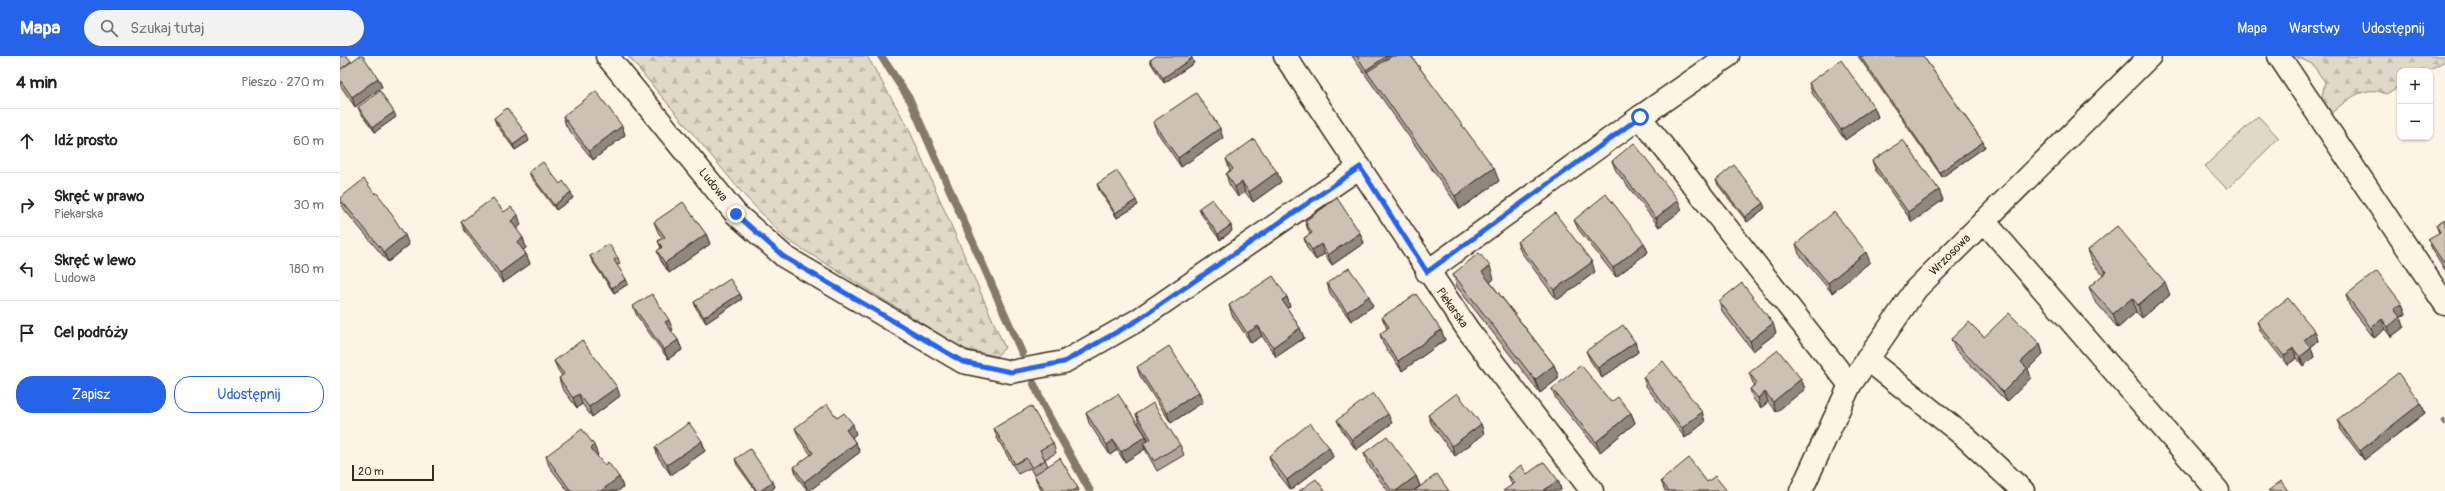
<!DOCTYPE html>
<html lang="pl">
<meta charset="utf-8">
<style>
body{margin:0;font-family:Pangolin,sans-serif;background:#f2f2f2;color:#202124}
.controls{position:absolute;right:12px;top:12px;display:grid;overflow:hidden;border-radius:8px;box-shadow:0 1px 3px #0004}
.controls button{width:36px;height:36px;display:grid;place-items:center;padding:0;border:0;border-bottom:1px solid #e0e0e0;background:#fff;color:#202124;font:20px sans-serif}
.scale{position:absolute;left:12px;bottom:10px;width:82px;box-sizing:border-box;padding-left:4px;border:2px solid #3b2a1e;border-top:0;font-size:11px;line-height:14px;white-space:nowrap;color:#3b2a1e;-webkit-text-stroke:3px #fcf5e5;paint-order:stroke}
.stop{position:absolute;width:12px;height:12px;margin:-9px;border:3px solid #2563eb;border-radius:50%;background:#fff}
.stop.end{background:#2563eb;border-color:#fff;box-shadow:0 1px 4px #0008}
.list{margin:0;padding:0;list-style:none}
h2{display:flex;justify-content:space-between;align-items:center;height:52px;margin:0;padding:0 16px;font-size:17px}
h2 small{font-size:13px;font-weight:400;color:#757577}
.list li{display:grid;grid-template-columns:26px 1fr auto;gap:12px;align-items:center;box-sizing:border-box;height:64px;padding:0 16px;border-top:1px solid #e0e0e0}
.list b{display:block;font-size:15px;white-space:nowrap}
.list p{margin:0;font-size:13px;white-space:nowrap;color:#757577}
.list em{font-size:13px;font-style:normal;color:#757577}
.actions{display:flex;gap:8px;padding:12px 16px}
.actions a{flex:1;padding:9px 0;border:1px solid #2563eb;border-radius:16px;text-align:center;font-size:14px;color:#2563eb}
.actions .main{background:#2563eb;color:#fff}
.icon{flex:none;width:22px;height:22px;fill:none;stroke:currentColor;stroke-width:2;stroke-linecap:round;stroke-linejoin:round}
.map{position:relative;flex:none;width:2105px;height:435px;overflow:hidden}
header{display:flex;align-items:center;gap:24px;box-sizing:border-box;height:56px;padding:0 20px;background:#2563eb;color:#fff}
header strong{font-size:19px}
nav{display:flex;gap:22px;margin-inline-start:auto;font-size:14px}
.search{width:280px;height:36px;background:#f2f2f2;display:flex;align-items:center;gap:10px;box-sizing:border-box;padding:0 14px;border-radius:22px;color:#757577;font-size:15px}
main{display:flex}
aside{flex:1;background:#fff}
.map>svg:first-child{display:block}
.forest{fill:url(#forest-firs);stroke:#8e8173}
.park{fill:#e0d8c8;stroke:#8e8173}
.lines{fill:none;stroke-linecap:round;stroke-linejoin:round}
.stream{stroke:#85796b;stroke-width:8}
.minor-casing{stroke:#3b2a1e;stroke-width:25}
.minor{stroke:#fcf5e5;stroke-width:22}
.wall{fill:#afa79a;stroke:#3b2a1e}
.shaded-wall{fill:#8f887d;stroke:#3b2a1e}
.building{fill:#ccc2b3;stroke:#3b2a1e}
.route{stroke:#2563eb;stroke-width:5}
.labels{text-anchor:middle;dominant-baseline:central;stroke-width:4;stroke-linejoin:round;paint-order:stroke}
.street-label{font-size:12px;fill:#3b2a1e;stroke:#fcf5e5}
</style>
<header>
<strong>Mapa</strong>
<div class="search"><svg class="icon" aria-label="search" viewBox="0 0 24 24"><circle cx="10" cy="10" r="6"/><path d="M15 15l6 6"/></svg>Szukaj tutaj</div>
<nav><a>Mapa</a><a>Warstwy</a><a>Udostępnij</a></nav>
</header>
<main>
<aside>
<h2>4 min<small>Pieszo · 270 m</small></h2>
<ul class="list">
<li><svg class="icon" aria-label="ahead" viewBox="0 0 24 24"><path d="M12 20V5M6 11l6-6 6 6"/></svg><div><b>Idź prosto</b></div><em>60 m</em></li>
<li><svg class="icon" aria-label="right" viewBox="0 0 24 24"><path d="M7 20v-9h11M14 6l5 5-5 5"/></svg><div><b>Skręć w prawo</b><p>Piekarska</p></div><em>30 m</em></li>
<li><svg class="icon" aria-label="left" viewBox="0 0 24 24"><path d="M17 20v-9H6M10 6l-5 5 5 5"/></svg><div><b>Skręć w lewo</b><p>Ludowa</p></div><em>180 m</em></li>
<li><svg class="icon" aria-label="arrive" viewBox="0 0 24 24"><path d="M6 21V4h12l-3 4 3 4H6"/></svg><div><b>Cel podróży</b></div></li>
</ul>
<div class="actions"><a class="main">Zapisz</a><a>Udostępnij</a></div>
</aside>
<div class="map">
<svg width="2105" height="435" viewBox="0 0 2105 435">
<defs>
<pattern id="forest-firs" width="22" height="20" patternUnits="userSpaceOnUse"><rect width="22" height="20" fill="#e0d8c8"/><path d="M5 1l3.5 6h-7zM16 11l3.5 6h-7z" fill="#c1baab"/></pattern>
</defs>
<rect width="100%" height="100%" fill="#fcf5e5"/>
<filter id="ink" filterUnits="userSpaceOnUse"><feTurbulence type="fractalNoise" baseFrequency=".025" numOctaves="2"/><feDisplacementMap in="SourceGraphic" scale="8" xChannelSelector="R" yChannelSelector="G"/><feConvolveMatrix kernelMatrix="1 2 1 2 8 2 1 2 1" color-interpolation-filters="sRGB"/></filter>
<g filter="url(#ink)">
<g class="forest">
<path d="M288,0H527L568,71L665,292L656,300L623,293L446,183L404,139Z"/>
<path d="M1955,0H2105V5L2087,15H2060V30L2046,38C2023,27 2005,46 1988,60L1981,45L1985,26L1972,8Z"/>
</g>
<path class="park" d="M1918,60L1939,82L1887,133L1865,110Z"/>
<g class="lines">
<g class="stream">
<path d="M541,0L570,44L682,297"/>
<path d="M694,328L706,355L750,435"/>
</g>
<g class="minor-casing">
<g id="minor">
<path d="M267,0L396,158L445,201L623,306L671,316L724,306L798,264L1020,111"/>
<path d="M945,0L1128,274L1252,435"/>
<path d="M1939,0L2105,248"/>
<path d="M1300,61L1510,329"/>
<path d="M1644,165L1878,435"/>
<path d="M1087,216L1300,61L1388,0"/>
<path d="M1527,303L1624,380L1683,435"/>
<path d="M1461,435L1510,329L1576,233L1810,0"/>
</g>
</g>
<use href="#minor" class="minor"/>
</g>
<g class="wall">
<path d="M0,0L11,5L38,22L42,31L15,51L0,29Z"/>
<path d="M1012,0H1074L1072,1L1159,125L1120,153Z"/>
<path d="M1518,0H1583L1643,86L1645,91L1602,121Z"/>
<path d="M810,4L854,7L824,27L812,9Z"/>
<path d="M1469,27L1534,51L1538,61L1505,84L1472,37Z"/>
<path d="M18,51L56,61L35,76L20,56Z"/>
<path d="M223,60L282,70L285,79L253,104L226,70Z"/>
<path d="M154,62L189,85L175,94L156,68Z"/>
<path d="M813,66L883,82L841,111L817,76Z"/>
<path d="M886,103L937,116L941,126L913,146L905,136L898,141L889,128L886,118L890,114Z"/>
<path d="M1272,105L1342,154L1319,171L1276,115Z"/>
<path d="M1532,105L1599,134L1603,144L1572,166L1536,115Z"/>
<path d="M189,116L220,128L233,142L216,154L191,121Z"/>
<path d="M1376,124L1425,152L1407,166L1378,129Z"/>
<path d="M757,128L798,149L777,162L759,134Z"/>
<path d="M0,142L69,189L48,206L3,152Z"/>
<path d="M859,152L892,175L880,184L861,158Z"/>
<path d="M164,156L181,169L176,173L183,182L186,192L183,194L186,198L190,208L163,227L125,175L121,166Z"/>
<path d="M2105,163V214L2092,193L2088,183L2099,177L2096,169Z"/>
<path d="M1234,164L1304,187L1308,196L1276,221L1238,173Z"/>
<path d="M965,165L1020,177L1024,187L992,209L984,198L976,204L967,192L964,182L970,178L968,174Z"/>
<path d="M314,166L366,178L370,188L329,217L321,205L317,195L321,192L318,185L322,182L318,176Z"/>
<path d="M1177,186L1255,216L1217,244L1181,196Z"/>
<path d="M1456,188L1530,206L1492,237L1459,198Z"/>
<path d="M1748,194L1830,239L1802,262L1796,256L1778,272L1754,244L1749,231L1763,219L1753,208Z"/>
<path d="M250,200L278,202L280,208L277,209L288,228L274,237L252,205Z"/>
<path d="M1113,218L1154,223L1150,226L1214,309L1219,322L1200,337L1117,231Z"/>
<path d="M987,227L1033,250L1011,265L990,237Z"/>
<path d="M400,238L402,243L366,267L356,252L354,246Z"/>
<path d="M2006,239L2062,248L2066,258L2061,261L2064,271L2051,281L2045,273L2034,282L2009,249Z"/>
<path d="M947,241L950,250L947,252L960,272L964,282L936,301L922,280L911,287L892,259L889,249Z"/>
<path d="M1379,245L1436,277L1413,295L1382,255Z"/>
<path d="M293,250L333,274L331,275L338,284L342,294L328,303L297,260Z"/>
<path d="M1042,261L1101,274L1105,284L1062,315L1043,288L1040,278L1047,273Z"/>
<path d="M1917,266L1975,275L1978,285L1971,291L1974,301L1963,310L1957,302L1947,309L1921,276Z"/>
<path d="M1644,281L1700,288L1703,298L1688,313L1691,322L1667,346L1615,293L1611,283Z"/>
<path d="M1295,286L1298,296L1262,322L1250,304L1246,295Z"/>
<path d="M214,305L280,340L252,361L242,348L237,352L222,332L219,322L222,320L218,314Z"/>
<path d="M797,311L859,336L863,346L831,367L800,320Z"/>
<path d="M1409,317L1461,323L1465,333L1436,356L1428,346L1421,352L1413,343L1410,333L1415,329L1413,327Z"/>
<path d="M1303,321L1362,356L1365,366L1345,382L1306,330Z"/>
<path d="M1212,333L1271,346L1291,357L1295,367L1260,396L1216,343Z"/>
<path d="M2081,347L2085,357L2024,404L2001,374L1997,364Z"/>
<path d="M746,357L806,380L808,385L809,384L799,368L796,358L840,389L844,399L817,415L807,397L805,393L785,406L777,394L770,399L749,367Z"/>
<path d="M1088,359L1141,368L1144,378L1115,400L1092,369Z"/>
<path d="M497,362L516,378L512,381L520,396L469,435H468L457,421L454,411L471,399L459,382L455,372Z"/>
<path d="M997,364L1052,367L1016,394L1001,373Z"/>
<path d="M654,372L713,387L716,397L705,403L708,410L738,432L739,435H702L698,429L695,421L690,412L678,418L657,382Z"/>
<path d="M362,385L365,395L331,419L318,401L315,391Z"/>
<path d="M989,391L993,401L951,434L932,410L929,400Z"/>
<path d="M1024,397L1076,420L1080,430L1073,435H1048L1027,407Z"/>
<path d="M258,399L257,400L264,409L279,421L283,431L278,435H228L209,410L206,400Z"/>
<path d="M395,403L433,426L435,431L430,435H416L397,409Z"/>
<path d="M1187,418L1218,424L1221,434L1172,429L1168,419Z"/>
<path d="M1321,425L1367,426L1387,435H1325Z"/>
</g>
<g class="shaded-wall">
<path d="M1047,0H1074L1035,27L1027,16L1026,14Z"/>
<path d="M852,2L854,7L824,27L823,22Z"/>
<path d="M38,22L42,31L15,51L12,41Z"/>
<path d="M1534,51L1538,61L1505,84L1501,74Z"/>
<path d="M54,56L56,61L35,76L33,71Z"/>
<path d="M282,70L285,79L253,104L249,95Z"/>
<path d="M880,72L883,82L841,111L838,102Z"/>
<path d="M187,79L189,85L175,94L173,89Z"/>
<path d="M1643,86L1645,91L1602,121L1600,116Z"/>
<path d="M1154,112L1159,125L1120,153L1115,140Z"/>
<path d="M937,116L941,126L913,146L909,136Z"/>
<path d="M902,126L905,136L898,141L895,131Z"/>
<path d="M1599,134L1603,144L1572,166L1568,156Z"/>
<path d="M231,136L233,142L216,154L214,149Z"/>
<path d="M796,144L798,149L777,162L775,157Z"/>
<path d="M1338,144L1342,154L1319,171L1316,162Z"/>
<path d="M1423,147L1425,152L1407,166L1405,161Z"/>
<path d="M178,159L181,169L174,175L171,165Z"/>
<path d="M891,169L892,175L880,184L878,178Z"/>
<path d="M1020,177L1024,187L992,209L988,199Z"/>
<path d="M366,178L370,188L329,217L325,207Z"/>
<path d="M65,179L69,189L48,206L44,196Z"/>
<path d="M183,182L186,192L181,196L177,186Z"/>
<path d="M1304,187L1308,196L1276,221L1273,212Z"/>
<path d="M981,188L984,198L976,204L972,194Z"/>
<path d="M1526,196L1530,206L1492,237L1488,227Z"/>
<path d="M186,198L190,208L163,227L160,217Z"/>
<path d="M1252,206L1255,216L1217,244L1214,234Z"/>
<path d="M1150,210L1154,223L1147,229L1142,216Z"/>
<path d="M286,223L288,228L274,237L272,232Z"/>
<path d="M1825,226L1830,239L1802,262L1798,249Z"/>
<path d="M400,238L402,243L366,267L364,261Z"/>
<path d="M1029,240L1033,250L1011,265L1007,256Z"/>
<path d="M947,241L950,250L945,254L942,244Z"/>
<path d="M1792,242L1796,256L1778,272L1773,258Z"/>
<path d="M2062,248L2066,258L2061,261L2064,271L2051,281L2048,271L2054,253Z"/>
<path d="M2042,263L2045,273L2034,282L2031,272Z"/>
<path d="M329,264L333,274L329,276L325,266Z"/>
<path d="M1433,267L1436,277L1413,295L1410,285Z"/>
<path d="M918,270L922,280L911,287L907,277Z"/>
<path d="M960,272L964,282L936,301L933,291Z"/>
<path d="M1101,274L1105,284L1062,315L1058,305Z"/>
<path d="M1975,275L1978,285L1968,293L1964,284Z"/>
<path d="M338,284L342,294L328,303L324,294Z"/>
<path d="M1295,286L1298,296L1262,322L1258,312Z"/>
<path d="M1700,288L1703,298L1688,313L1691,322L1667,346L1663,336L1681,306Z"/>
<path d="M1953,292L1957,302L1947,309L1944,300Z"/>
<path d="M1971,292L1974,301L1963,310L1960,301Z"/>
<path d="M1214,309L1219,322L1200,337L1195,324Z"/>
<path d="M1461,323L1465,333L1436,356L1433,346Z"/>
<path d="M277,331L280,340L252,361L249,351Z"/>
<path d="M859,336L863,346L831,367L827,357Z"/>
<path d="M1425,336L1428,346L1421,352L1418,342Z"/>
<path d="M239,338L242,348L237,352L233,342Z"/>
<path d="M2081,347L2085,357L2024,404L2020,395Z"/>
<path d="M1362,356L1365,366L1345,382L1342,372Z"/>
<path d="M1291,357L1295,367L1260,396L1256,386Z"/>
<path d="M1048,358L1052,367L1016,394L1012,384Z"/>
<path d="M513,368L516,378L510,383L506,374Z"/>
<path d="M1141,368L1144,378L1115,400L1112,390Z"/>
<path d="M806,380L810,390L803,387L805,393L785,406L781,396Z"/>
<path d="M773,384L777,394L770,399L767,389Z"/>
<path d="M362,385L365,395L331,419L327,409Z"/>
<path d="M516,387L520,396L469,435H468L464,426Z"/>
<path d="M254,389L258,399L255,402L251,392Z"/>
<path d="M989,391L993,401L951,434L947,424Z"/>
<path d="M1076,420L1080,430L1073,435H1056Z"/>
<path d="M279,421L283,431L278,435H261Z"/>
<path d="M1218,424L1221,434L1220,435H1203Z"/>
<path d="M433,426L435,431L430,435H420Z"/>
</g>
<g class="building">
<path d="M0,0H7L11,5L0,14Z"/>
<path d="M19,0H23L38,22L12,41L0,24V14Z"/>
<path d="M816,0H851L852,2L823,22L810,4Z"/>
<path d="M1017,0H1047L1026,14Z"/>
<path d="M1052,0H1071L1154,112L1115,140L1027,16Z"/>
<path d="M1520,0H1583L1643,86L1600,116Z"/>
<path d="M1501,4L1534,51L1501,74L1469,27Z"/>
<path d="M40,35L54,56L33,71L18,51Z"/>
<path d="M256,35L282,70L249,95L223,60Z"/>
<path d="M856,37L880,72L838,102L813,66Z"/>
<path d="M167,52L187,79L173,89L154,62Z"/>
<path d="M914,83L937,116L909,136L902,126L895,131L886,118L893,113L886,103Z"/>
<path d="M1563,84L1599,134L1568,156L1532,105Z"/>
<path d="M1294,87L1338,144L1316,162L1272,105Z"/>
<path d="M203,106L220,128L223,125L231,136L214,149L189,116Z"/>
<path d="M1394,109L1423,147L1405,161L1376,124Z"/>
<path d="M777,115L796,144L775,157L757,128Z"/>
<path d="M24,123L35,138L36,136L43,145L65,179L44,196L0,143V142Z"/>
<path d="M1266,138L1304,187L1273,212L1234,164Z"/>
<path d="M153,142L164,156L171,151L178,159L171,165L183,182L177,186L186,198L160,217L121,166Z"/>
<path d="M997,142L1020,177L988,199L981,188L972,194L964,182L972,177L965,165Z"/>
<path d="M872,143L891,169L878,178L859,152Z"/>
<path d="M343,146L366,178L325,207L317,195L322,191L318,185L325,181L314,166Z"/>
<path d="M1494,156L1526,196L1488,227L1456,188Z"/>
<path d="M1215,157L1252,206L1214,234L1177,186Z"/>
<path d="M2105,163V205L2103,206L2088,183L2100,176L2096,169Z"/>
<path d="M1777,170L1825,226L1798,249L1792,242L1773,258L1749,231L1766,216L1748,194Z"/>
<path d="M269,188L278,202L274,204L286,223L272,232L250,200Z"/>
<path d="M1139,197L1150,210L1142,216L1214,309L1195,324L1113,218Z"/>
<path d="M1009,212L1029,240L1007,256L987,227Z"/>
<path d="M2037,215L2062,248L2054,253L2060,261L2048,271L2042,263L2031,272L2006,239Z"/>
<path d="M933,220L947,241L942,244L960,272L933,291L918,270L907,277L889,249Z"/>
<path d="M390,223L400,238L364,261L354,246Z"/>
<path d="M1402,227L1433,267L1410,285L1379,245Z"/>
<path d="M312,238L329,264L325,266L338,284L324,294L293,250Z"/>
<path d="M1076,238L1101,274L1058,305L1040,278L1049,271L1042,261Z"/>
<path d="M1948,242L1975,275L1964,284L1971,292L1960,301L1953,292L1944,300L1917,266Z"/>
<path d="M1669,257L1700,288L1681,306L1687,312L1663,336L1611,283L1629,266L1644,281Z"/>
<path d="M1283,269L1295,286L1258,312L1246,295Z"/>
<path d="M242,284L277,331L249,351L239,338L233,342L219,322L224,318L214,305Z"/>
<path d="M829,290L859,336L827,357L797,311Z"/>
<path d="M1438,294L1461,323L1433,346L1425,336L1418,342L1410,333L1417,327L1409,317Z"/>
<path d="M1323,305L1362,356L1342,372L1303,321Z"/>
<path d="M1241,309L1271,346L1278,341L1291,357L1256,386L1212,333Z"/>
<path d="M2058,317L2081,347L2020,395L1997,364Z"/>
<path d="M1033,337L1048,358L1012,384L997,364Z"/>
<path d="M1117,337L1141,368L1112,390L1088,359Z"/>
<path d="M778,338L806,380L781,396L773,384L767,389L746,357Z"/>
<path d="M813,347L840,389L814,405L803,387L811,383L796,358Z"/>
<path d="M487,348L497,362L504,357L513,368L506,374L516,387L464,426L454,411L473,397L455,372Z"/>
<path d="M691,350L713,387L700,394L705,404L692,412L686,402L675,408L654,372Z"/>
<path d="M2105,363V369L2102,365Z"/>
<path d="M349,367L362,385L327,409L315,391Z"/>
<path d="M970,367L989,391L947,424L929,400Z"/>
<path d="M242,373L254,389L251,392L264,409L268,406L279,421L261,435H231L206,400Z"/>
<path d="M1047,380L1076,420L1056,435H1052L1024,397Z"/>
<path d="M410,393L433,426L420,435H417L395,403Z"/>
<path d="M720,402L738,432L733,435H704L694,419Z"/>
<path d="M1349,402L1367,426L1375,420L1387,435H1329L1321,425Z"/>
<path d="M1204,406L1218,424L1203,435H1163L1175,427L1168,419L1181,409L1187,418Z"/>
<path d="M1097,418L1109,435H1074Z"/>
<path d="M976,423L985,435H959Z"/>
<path d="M1941,425L1948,435H1928Z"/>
</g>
</g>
<g class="lines" filter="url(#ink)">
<path class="route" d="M396,158L444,201L623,306L671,316L724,306L798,264L1020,111L1087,216L1300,61"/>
</g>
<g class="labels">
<g class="street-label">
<text transform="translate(373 129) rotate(51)">Ludowa</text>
<text transform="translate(1610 199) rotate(-45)">Wrzosowa</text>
<text transform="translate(1112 252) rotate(55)">Piekarska</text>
</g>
</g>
</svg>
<div class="controls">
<button>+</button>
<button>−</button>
</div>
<div class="scale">20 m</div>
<div class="stop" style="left:1300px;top:61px"></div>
<div class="stop end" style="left:396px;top:158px"></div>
</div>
</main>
